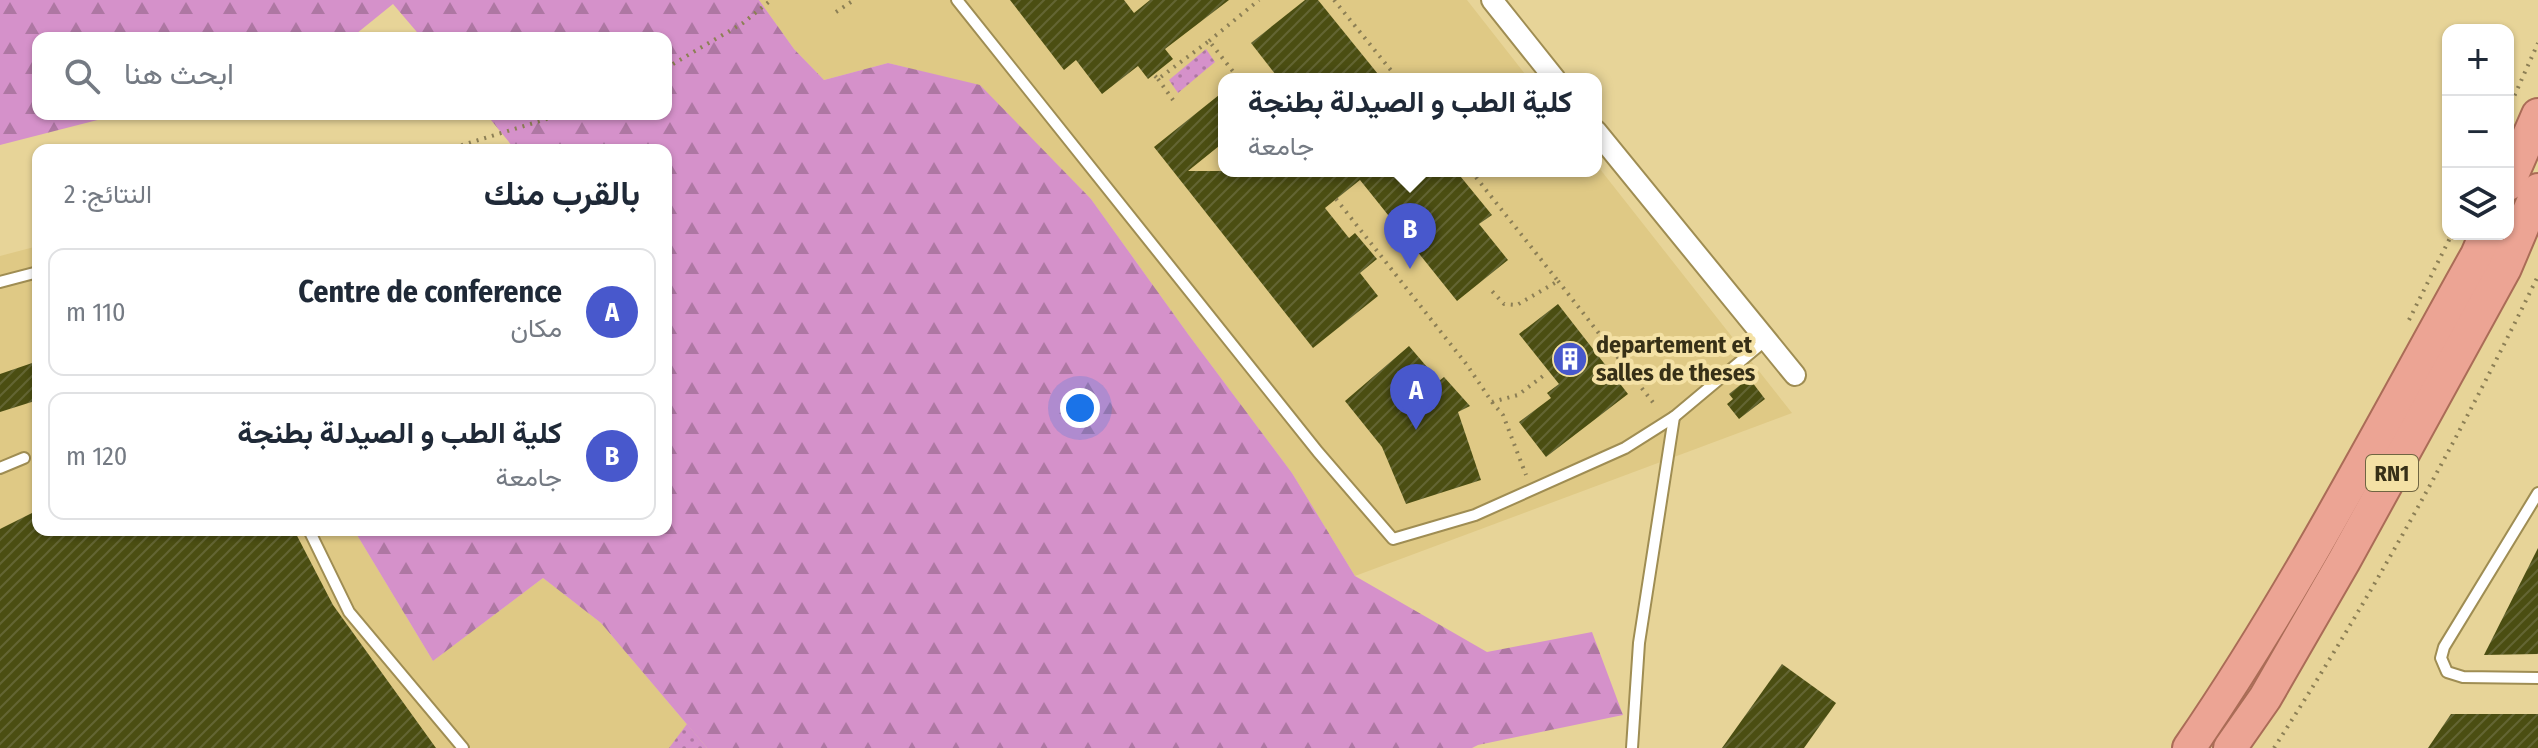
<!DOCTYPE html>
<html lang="ar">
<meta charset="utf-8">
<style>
body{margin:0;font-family:"Fira Sans Condensed",Vazirmatn,sans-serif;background:#f6f6f7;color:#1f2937;direction:rtl}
.controls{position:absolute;right:24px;top:24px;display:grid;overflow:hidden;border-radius:16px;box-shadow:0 2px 6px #0004}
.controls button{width:72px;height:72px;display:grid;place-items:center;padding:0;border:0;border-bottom:2px solid #e0e1e3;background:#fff;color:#1f2937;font:40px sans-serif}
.you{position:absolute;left:1080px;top:408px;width:28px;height:28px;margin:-20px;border:6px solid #fff;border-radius:50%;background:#1a73e8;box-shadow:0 0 0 12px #1a73e833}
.badge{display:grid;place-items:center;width:52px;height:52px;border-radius:50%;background:#4858cc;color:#fff;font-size:26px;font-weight:700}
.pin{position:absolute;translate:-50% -66px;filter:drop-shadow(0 2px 4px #0008)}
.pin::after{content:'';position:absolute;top:42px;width:28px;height:24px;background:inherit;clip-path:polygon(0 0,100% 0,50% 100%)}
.popup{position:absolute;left:1218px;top:73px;width:384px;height:104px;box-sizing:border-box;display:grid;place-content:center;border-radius:16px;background:#fff;filter:drop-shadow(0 2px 6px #0005);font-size:26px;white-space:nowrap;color:#747a83}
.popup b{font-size:30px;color:#1f2937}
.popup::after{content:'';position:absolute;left:50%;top:100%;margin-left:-16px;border:16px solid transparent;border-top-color:#fff}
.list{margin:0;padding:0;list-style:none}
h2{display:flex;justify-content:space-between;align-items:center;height:104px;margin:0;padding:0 32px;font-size:34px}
h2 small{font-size:26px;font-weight:400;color:#747a83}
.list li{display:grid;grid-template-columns:52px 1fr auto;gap:24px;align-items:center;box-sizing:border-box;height:128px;margin:0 16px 16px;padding:0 16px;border:2px solid #e0e1e3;border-radius:16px}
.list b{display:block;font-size:30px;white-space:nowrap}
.list p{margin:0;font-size:26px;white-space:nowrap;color:#747a83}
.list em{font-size:26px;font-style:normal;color:#747a83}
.icon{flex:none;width:44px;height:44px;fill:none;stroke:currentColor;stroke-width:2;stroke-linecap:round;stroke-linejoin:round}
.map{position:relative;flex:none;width:2538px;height:748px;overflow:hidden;direction:ltr}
.search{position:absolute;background:#fff;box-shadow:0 2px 6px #0004;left:32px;top:32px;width:640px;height:88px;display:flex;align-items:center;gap:20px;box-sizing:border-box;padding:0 28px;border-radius:16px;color:#747a83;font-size:30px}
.panel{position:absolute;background:#fff;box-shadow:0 2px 6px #0004;left:32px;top:144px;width:640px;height:392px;border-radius:16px;direction:rtl}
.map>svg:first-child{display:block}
.built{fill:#dfc985}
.grass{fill:url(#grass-dots)}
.forest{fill:url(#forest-firs)}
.building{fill:url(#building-hatch)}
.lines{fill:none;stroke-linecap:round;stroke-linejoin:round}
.service-casing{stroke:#9f8d53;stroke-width:14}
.minor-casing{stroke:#9f8d53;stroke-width:24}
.trunk-casing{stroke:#aa6c57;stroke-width:36}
.path{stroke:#8c7f55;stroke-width:4;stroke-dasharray:2 6;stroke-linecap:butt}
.service{stroke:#fff;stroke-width:10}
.minor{stroke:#fff;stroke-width:20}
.trunk{stroke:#eca494;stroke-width:32}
.labels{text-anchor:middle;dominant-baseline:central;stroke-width:8;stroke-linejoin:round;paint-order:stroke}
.shield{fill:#f4e1a5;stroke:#706542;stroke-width:2}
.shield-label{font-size:22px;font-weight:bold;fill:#373017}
.poi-label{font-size:24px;font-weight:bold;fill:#373017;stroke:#f4e1a5;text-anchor:start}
</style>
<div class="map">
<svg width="2538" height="748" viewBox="0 0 2538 748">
<defs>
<pattern id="grass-dots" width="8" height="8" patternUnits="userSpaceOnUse" patternTransform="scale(2)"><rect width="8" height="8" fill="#d591ca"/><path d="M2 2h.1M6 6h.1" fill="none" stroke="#ae77a3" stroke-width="1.8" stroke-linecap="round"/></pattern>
<pattern id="forest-firs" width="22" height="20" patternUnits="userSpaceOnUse" patternTransform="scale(2)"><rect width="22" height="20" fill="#d591ca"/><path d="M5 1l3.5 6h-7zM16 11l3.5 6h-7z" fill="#ae77a3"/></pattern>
<pattern id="building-hatch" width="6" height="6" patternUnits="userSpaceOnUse" patternTransform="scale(2)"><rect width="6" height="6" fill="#4b4e12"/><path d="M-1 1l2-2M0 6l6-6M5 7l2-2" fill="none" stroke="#636533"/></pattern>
</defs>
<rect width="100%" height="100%" fill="#e7d498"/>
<g class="built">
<path d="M759,0H1467L1529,79H1224V171H1596V164L1792,413L1355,576L1292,473L1188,334L1091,199L980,86L888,63L824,80L794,49Z"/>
<path d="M38,246V530H354L433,661L543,578L601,623L707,748H0V256Z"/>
</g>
<g class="grass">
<path d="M1206,49L1215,62L1178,93L1169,80Z"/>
<path d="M687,724L707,748H669Z"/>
</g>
<path class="forest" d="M0,0H759L794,49L824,80L888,63L980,85L1091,199L1188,334L1292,473L1355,576L1487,652L1592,632L1623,715L1478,745L1472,748H707L601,623L543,578L433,661L354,530H666V150H512L513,147L486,114H666V38H422L393,4L351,38H38V114H121L0,145Z"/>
<g class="building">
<path d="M1010,0H1124L1134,13L1150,0H1229L1165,49L1173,59L1148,79L1138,66L1102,94L1076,60L1064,70Z"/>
<path d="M1305,0H1318L1382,79H1279L1251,43Z"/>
<path d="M1224,91V142L1188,171H1456L1492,215L1479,224L1508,260L1457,301L1360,180L1325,208L1349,238L1355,233L1377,259L1360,273L1378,296L1313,348L1154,147Z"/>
<path d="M1558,304L1628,394L1546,457L1519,422L1551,398L1547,393L1559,384L1519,334Z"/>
<path d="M1409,346L1439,381L1444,377L1470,406L1458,412L1481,480L1406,504L1382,447L1345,401Z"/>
<path d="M38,361V400L0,412V374Z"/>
<path d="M1749,378L1765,399L1739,419L1727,404L1733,399L1729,394Z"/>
<path d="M38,510V530H294L333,605L436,748H0V529Z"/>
<path d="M2538,548V654L2484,655Z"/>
<path d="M1782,664L1836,703L1804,748H1722Z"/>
<path d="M2451,714H2538V748H2428Z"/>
</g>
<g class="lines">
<g class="service-casing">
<g id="service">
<path d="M957,0L1318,452L1393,539L1475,515L1625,448L1674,417L1766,340"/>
<path d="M0,282L38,272"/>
<path d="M0,468L24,458"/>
<path d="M2538,493L2444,647L2441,658L2447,672L2463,677L2538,678"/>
<path d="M309,530L349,612L463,748"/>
<path d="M1632,748L1639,643L1674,417"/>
</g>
</g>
<g class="minor-casing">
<g id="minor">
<path d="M1492,0L1555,79"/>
<path d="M1596,131L1795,375"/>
</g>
</g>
<g class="trunk-casing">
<g id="trunk">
<path d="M2508,184L2538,115"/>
<path d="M2189,748C2297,591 2384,421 2477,255L2486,234"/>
<path d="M2230,748L2265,698L2344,561L2505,268L2538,190"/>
</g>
</g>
<g class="path">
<path d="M1334,0L1398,79"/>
<path d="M836,12L854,0"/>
<path d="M1209,41L1259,0"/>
<path d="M666,68L743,23L771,0"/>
<path d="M1155,76L1158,79L1209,41L1239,79"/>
<path d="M1158,79L1173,100"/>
<path d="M2508,110L2538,43"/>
<path d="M446,150L563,114"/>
<path d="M1471,171L1558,281L1517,305L1504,304L1490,289"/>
<path d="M1336,199L1467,365L1492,402L1518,395L1543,376"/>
<path d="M1558,281L1655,405"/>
<path d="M2409,320L2452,234"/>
<path d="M1492,402L1503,415L1526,475"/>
<path d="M2274,748C2372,596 2459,438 2538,276"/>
</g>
<use href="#service" class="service"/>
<use href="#minor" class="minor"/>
<use href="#trunk" class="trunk"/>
</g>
<defs>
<g id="building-disc" transform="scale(1.8)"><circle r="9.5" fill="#4858cc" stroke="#f4e1a5"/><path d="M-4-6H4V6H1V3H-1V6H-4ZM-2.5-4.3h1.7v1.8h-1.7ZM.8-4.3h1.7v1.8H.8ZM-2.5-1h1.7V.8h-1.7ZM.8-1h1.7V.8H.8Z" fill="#fff"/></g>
</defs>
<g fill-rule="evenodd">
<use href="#building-disc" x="1570" y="359"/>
</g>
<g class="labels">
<rect class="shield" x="2366" y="455" width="52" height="36" rx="6"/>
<g class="shield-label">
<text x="2392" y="473">RN1</text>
</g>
<g class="poi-label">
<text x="1596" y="345">departement et<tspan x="1596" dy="28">salles de theses</tspan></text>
</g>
</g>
</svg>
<div class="controls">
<button>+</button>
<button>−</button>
<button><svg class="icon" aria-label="layers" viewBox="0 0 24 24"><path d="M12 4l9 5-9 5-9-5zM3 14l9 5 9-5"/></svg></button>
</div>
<div class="you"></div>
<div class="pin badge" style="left:1416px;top:430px">A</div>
<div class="pin badge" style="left:1410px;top:269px">B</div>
<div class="popup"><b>كلية الطب و الصيدلة بطنجة</b>جامعة</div>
<div class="search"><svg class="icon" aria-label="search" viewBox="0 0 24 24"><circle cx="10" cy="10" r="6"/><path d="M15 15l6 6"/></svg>ابحث هنا</div>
<section class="panel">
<h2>بالقرب منك<small>النتائج: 2</small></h2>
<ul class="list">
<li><span class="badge">A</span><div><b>Centre de conference</b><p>مكان</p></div><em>110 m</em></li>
<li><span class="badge">B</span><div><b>كلية الطب و الصيدلة بطنجة</b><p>جامعة</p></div><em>120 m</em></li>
</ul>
</section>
</div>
